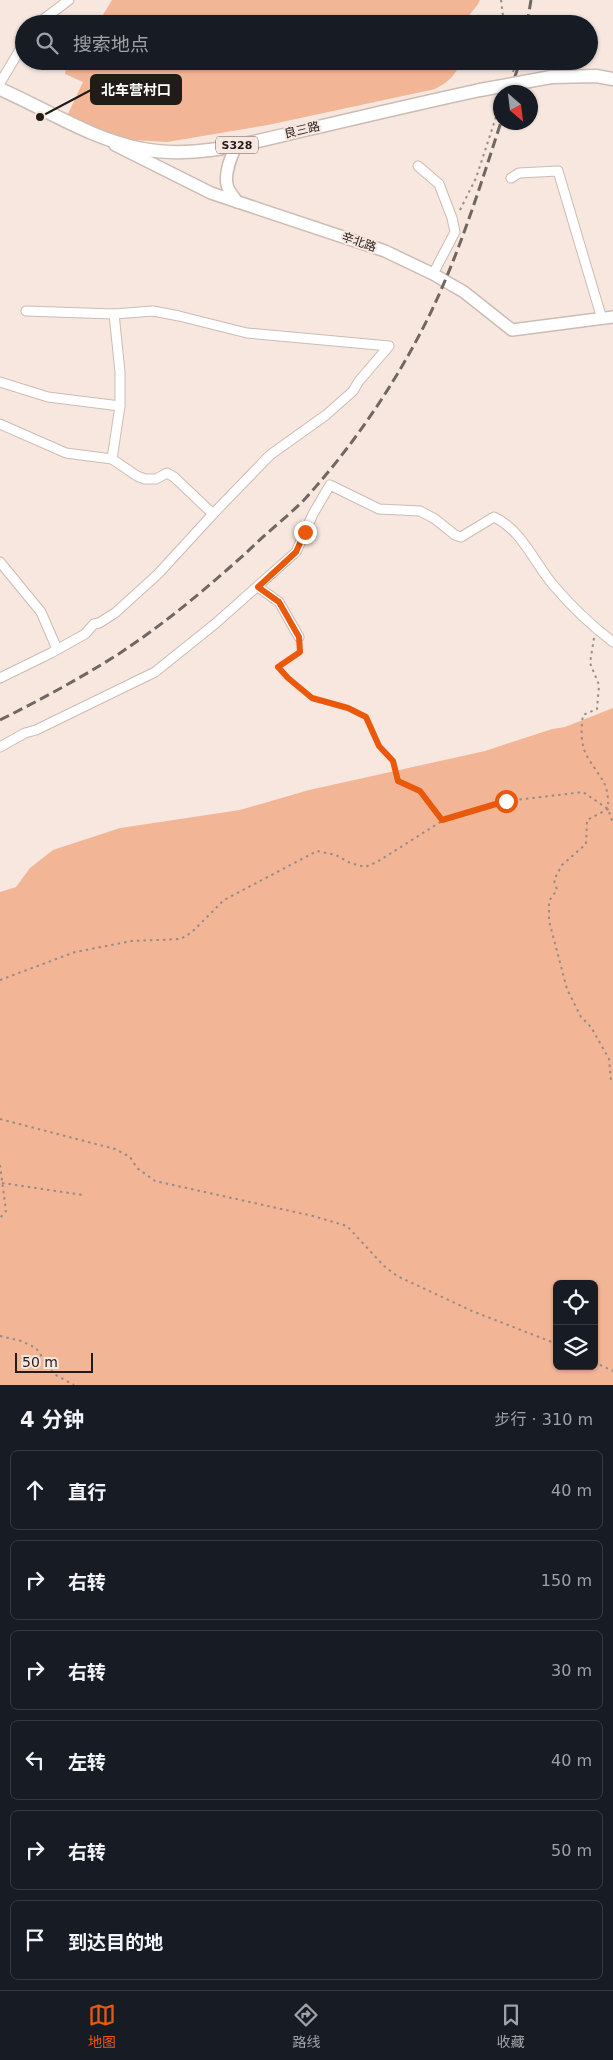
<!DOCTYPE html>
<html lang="zh">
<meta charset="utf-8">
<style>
body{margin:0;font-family:"DejaVu Sans","Noto Sans SC",sans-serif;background:#20242c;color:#f1f3f6}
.controls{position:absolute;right:15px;bottom:15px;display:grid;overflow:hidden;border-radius:8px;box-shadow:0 1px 4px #0004}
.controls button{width:45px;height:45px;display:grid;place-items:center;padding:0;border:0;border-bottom:1px solid #363941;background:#171b24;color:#f1f3f6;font:25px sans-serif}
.compass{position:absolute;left:493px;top:85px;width:45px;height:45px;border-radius:50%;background:#171b24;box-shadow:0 1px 4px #0004;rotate:152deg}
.scale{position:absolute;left:15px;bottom:12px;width:78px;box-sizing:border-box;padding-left:5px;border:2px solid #221c19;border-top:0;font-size:14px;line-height:18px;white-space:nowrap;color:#221c19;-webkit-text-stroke:4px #f7e7df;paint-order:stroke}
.stop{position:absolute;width:15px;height:15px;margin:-11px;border:4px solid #ea580c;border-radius:50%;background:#fff}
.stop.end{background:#ea580c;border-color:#fff;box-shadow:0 1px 5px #0008}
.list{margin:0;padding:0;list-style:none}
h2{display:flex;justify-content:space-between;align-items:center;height:65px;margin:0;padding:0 20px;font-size:21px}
h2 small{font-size:16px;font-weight:400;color:#9ea1a6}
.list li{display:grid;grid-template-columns:32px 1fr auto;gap:15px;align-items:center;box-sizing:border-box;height:80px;margin:0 10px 10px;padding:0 10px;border:1px solid #363941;border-radius:8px}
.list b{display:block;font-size:19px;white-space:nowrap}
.list em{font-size:16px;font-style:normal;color:#9ea1a6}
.icon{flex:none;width:28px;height:28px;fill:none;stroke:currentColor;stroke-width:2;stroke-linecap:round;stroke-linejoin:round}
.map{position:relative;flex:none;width:613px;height:1385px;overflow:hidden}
.search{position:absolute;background:#171b24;box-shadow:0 1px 4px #0004;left:15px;right:15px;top:15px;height:55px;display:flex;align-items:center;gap:12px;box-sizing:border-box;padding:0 18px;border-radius:28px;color:#9ea1a6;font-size:19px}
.sheet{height:605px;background:#171b24}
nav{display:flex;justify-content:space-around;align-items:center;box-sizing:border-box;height:70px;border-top:1px solid #363941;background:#171b24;font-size:14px;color:#9ea1a6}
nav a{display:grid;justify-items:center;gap:2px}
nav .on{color:#ea580c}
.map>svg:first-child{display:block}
.green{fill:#f2b697;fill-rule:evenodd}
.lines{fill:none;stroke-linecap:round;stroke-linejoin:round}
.street-casing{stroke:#cbbcb4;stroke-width:11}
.secondary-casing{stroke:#cbbcb4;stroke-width:14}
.primary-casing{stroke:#cbbcb4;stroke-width:15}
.path{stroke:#988c86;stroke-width:2;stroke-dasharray:2.5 4;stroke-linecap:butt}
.street{stroke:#fff;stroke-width:9}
.secondary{stroke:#fff;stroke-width:11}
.primary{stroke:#fff;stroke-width:12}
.rail{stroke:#716762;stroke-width:3;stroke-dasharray:10 5;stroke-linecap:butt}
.primary-bridge-casing{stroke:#cbbcb4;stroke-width:15;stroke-linecap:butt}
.primary-bridge{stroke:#fff;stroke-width:12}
.route{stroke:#ea580c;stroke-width:6}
.labels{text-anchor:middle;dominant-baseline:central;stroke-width:4;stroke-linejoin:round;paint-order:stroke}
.shield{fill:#f7e7df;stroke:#625954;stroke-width:1}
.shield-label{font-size:11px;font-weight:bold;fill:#221c19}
.street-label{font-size:12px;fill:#221c19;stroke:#f7e7df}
.leader{fill:none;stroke:#221c19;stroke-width:2}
.callout-dot{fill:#221c19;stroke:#f7e7df;stroke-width:2}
.callout{fill:#221c19;stroke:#221c19;stroke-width:2}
.callout-label{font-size:14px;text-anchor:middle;font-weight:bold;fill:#fff}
</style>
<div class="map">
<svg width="613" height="1385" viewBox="0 0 613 1385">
<rect width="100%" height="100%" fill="#f7e7df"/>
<g class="green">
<path d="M112,0H480C476,10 467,14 465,24H94L101,18Z"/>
<path d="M67,61H462C455,75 449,82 435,89L268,125L167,142L134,140L110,134L66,118L83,82L65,74Z"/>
<path d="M613,708V1385H0V892L16,887L30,868L53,850L120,828L240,810L309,790L485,751L552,729L565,727ZM557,1284H594V1366H557Z"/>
</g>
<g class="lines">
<g class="street-casing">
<g id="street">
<path d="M37,24L69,0"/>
<path d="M0,83L24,43"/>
<path d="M418,166L439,184L452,218L455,232L433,274"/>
<path d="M511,178L519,173L558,171L602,319"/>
<path d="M0,382L48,397L120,406"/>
<path d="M0,424L66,453L112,459L137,476L145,479H156L167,473L174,477L213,514"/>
<path d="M112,459L120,406V372L114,314"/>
<path d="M0,562L41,612L57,649"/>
<path d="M258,587L279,602L299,637"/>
<path d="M0,678L51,653L85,634L94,624L99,623L115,613L158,574L213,514L270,455L326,415L353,391L359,381L389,346L247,333L179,316L153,311L114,314L26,311"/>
<path d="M0,747L25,733L36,730L155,672L216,623L296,552L313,514L330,485L379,509L420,511L435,519L455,535L461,537L494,517C523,531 534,563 554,586C572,607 592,626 613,642"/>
</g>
</g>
<g class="secondary-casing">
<g id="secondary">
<path d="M115,145L211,193L385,251L433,274L464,292L512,330L613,317"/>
<path d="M236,146C231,157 223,175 228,188C230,193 234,197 237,202"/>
</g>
</g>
<g class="primary-casing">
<g id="primary">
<path d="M551,77L596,76L613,79"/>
<path d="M0,89C48,110 91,139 143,149C200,160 258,140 314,128C369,115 425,102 480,90"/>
</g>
</g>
<g class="path">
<path d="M501,0L504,24"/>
<path d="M513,72L517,61"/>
<path d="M460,210L476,178L500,105"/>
<path d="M594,638L590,663L599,685L597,709L583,715C581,729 580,745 588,758C601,780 609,781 608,809L587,820L586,844L562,865L554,880L557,890L549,901V921L567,989L581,1017L591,1027L609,1059L611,1081L613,1083"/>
<path d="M300,647V652L278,667L288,678L312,698L348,708L366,717L379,746L393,761L399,781L420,791L442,821"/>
<path d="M0,980L75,952L132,941L181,939L192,932L224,900L317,851L336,855L350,863L365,867L377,862L442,821L507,801L583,792L608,809L613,823"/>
<path d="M0,1119L115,1149L130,1157L137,1168L155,1181L313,1216L347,1226L384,1266L397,1276L472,1311L557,1344"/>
<path d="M0,1165L6,1211L0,1218"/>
<path d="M2,1183L83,1195"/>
<path d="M0,1336L21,1341L36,1348L54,1374L74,1385"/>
<path d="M594,1362L613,1371"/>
</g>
<use href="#street" class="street"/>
<use href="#secondary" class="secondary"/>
<use href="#primary" class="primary"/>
<g class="rail">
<path d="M527,24L531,0"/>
<path d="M510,92L520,61"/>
<path d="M0,720C40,700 79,679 117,655C163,625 206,589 247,552C265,534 286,518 304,500C354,445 398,380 431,312C460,251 480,187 501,122"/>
</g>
<g class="primary-bridge-casing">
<path id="primary-bridge" d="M480,90L551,77"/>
</g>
<use href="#primary-bridge" class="primary-bridge"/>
</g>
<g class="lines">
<path class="route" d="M305,532L296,552L258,587L279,602L299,637L300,652L278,667L288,678L312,698L348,708L366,717L379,746L393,761L398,781L420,791L442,820L506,801"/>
</g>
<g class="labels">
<rect class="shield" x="216" y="136.5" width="42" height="17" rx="4"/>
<g class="shield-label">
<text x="237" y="145">S328</text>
</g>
<g class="street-label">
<text transform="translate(302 130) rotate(-13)">良三路</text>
<text transform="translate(359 242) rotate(19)">辛北路</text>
</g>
</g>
<path class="leader" d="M40 117L91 90"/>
<circle class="callout-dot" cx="40" cy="117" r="5"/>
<rect class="callout" x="91" y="75" width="90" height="29" rx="5"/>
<g class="callout-label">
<text x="136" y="95">北车营村口</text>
</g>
</svg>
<div class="controls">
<button><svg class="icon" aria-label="locate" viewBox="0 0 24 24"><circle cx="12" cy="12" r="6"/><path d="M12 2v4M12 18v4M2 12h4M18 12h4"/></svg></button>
<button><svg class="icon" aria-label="layers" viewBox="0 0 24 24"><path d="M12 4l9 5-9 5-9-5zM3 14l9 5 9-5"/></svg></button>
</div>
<svg class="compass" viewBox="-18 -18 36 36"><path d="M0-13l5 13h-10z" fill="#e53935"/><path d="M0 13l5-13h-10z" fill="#9ea1a6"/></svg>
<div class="scale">50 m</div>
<div class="stop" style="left:506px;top:801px"></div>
<div class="stop end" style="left:305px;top:532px"></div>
<div class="search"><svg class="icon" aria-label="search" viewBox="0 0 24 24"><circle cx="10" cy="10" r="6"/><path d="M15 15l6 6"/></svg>搜索地点</div>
</div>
<section class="sheet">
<h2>4 分钟<small>步行 · 310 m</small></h2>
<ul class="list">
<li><svg class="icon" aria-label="ahead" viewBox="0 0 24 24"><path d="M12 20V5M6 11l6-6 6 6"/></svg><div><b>直行</b></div><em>40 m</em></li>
<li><svg class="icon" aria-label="right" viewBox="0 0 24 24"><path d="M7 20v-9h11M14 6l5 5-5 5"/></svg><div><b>右转</b></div><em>150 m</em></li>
<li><svg class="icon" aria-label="right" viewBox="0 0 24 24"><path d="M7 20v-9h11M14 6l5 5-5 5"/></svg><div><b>右转</b></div><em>30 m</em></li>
<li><svg class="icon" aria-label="left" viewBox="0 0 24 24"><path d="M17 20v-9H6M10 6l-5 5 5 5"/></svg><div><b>左转</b></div><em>40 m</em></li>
<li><svg class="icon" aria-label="right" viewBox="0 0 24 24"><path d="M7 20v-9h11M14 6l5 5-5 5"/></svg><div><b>右转</b></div><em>50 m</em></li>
<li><svg class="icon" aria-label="arrive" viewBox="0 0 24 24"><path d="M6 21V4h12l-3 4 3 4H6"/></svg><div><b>到达目的地</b></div></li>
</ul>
</section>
<nav>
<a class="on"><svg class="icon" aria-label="map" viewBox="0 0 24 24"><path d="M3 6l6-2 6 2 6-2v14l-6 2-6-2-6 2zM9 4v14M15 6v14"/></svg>地图</a>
<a><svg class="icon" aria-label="directions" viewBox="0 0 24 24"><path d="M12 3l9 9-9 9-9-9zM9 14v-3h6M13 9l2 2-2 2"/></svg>路线</a>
<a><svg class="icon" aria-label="saved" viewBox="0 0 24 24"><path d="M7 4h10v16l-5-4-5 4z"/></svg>收藏</a>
</nav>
